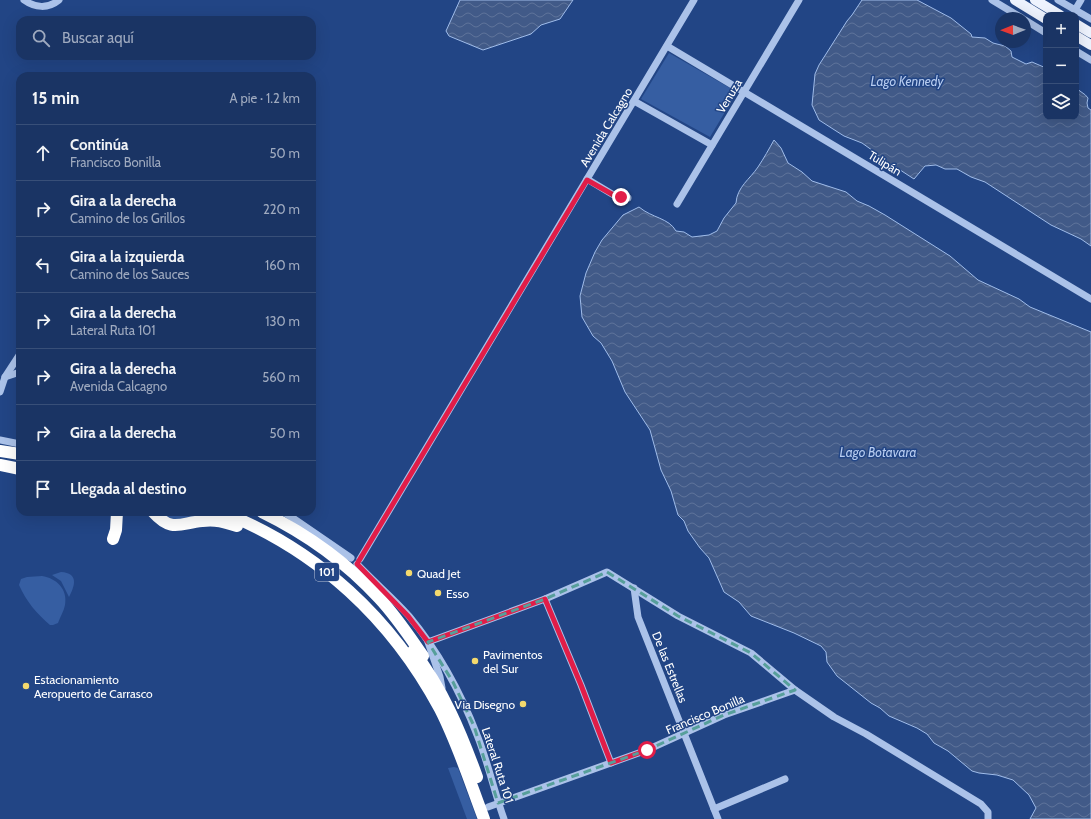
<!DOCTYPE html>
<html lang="es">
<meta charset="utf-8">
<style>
body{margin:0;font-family:Cabin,sans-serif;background:#273f6d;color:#f1f3f6}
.controls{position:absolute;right:12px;top:12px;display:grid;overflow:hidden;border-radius:8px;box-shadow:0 4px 16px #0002}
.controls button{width:36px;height:36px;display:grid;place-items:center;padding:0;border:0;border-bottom:1px solid #384f78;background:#1a3464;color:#f1f3f6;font:20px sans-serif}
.compass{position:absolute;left:995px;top:12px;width:36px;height:36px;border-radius:50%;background:#1a3464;box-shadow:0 4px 16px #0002;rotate:269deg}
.stop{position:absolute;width:12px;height:12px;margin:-9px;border:3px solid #e11d48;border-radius:50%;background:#fff}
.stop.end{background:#e11d48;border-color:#fff;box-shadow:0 1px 4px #0008}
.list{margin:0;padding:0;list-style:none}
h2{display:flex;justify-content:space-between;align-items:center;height:52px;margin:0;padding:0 16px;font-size:17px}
h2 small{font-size:13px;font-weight:400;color:#9faabf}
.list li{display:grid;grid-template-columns:26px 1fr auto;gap:12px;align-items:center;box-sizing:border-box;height:56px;padding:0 16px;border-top:1px solid #384f78}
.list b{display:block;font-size:15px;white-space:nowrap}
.list p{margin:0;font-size:13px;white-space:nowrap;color:#9faabf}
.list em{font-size:13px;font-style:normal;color:#9faabf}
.icon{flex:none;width:22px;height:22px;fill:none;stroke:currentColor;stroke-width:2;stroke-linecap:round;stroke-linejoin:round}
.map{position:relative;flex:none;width:1091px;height:819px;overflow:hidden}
.search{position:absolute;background:#1a3464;box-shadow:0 4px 16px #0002;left:16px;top:16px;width:300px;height:44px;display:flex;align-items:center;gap:10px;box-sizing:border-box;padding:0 14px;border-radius:12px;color:#9faabf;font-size:15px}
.panel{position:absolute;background:#1a3464;box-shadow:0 4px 16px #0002;left:16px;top:72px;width:300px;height:444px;border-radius:12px}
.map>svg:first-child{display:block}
.green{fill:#365ea2}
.water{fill:url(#water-waves);stroke:#9fbcea}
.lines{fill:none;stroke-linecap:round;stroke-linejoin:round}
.minor{stroke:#abc2e9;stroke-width:7}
.major{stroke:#eef3fe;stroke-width:10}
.highway{stroke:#fff;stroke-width:12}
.route{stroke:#e11d48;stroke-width:5}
.marked{fill:none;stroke:#579f9a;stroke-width:3;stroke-dasharray:8 5;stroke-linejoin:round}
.poi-dot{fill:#f4d96d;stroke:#224585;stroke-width:1.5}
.labels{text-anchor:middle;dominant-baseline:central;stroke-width:3;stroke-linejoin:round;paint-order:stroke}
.shield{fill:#224585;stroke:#bdc7da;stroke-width:1}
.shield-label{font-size:11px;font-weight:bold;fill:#fff}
.street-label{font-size:12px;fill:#fff;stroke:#224585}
.poi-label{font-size:12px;fill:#fff;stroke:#224585;text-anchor:start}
.water-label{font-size:13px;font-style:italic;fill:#b7ccf0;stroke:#224585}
</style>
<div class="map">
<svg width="1091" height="819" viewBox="0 0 1091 819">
<defs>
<pattern id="water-waves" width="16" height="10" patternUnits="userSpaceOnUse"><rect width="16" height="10" fill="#415a88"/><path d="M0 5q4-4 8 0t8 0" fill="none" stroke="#5e739a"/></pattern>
</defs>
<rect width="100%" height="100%" fill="#224585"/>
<g class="green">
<path d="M669,53L737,92L710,137L641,99Z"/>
<path d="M158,512H201L196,517L172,521Z"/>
<path d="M61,572C79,573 75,586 69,597L61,581L52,575Z"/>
<path d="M42,576C56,578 68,589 65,605C64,611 60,617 58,623L53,625H50C37,614 26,601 19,585L21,579L27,577Z"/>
<path d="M454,767L458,768L477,819H467L448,768Z"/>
</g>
<g class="water">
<path d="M460,0H573L560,19L541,25L531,34L483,50L449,36L446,31Z"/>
<path d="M862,0H917L951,18L971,34L972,37L985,38L993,43L1005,46L1011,51L1012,57L1026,64L1032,62L1046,68V117H1076V87C1079,92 1085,93 1088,98L1087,103L1088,108L1091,110V246L1081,239L1051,225L985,182L971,177L957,169H945L936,165L925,166L914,179L894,166L882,161L876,153L862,143L844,136L833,129L819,120L812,105L815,74L819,65L847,21L852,15Z"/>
<path d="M774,140L781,148L788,163L802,172L812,181L846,192L857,201L869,206L885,215L950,256L978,280L1019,299L1030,307L1091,332V819H1030L1036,808L1029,795L1013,780L997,775L979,773L972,771L948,751L934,743L927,734L917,728L889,716L880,708L871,703L837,676L827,662L826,652L821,646L794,633L751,616L739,602L724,592L709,558L700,548L688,531L684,521L678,515L671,491L661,470L650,430L625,392L612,361L601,343L593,336L582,317L580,296L586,273L595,252L602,240L623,215L639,207C652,218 669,218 676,231L684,232L692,237L709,235L717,231L724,218L736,203C737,187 750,179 758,167C764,158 769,149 774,140Z"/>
</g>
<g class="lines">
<g class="minor">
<path d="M24,0C35,8 48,9 59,0"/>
<path d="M992,0L1022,18"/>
<path d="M1058,0L1091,19"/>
<path d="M1075,10L1081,0"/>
<path d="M1025,20L1046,33"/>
<path d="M667,46L1091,299"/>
<path d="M1076,51L1091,60"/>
<path d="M634,101L712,145"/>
<path d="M587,179L617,197L628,198"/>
<path d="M677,204L799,0"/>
<path d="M5,377L20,372"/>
<path d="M0,392L5,377L20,354"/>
<path d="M0,440L20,444"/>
<path d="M284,512L351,558"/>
<path d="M360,559L694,0"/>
<path d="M357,564C374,582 393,598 409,616C438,651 461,693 477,735C488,762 494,791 504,819"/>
<path d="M634,588L638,617L718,819"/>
<path d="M545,599L581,685L611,763"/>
<path d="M442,688L440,677L428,642L545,599L607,572L678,616L751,653L795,690L834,717L866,734L981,804L988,812V819"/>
<path d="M488,807L647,750L724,715L795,690"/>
<path d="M714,809L785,779"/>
</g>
<g class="major">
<path d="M1015,0L1046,19"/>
<path d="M1035,0L1060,15"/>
<path d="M1076,24L1091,33"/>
<path d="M1076,36L1091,45"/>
</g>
<g class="highway">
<path d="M0,451L20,454"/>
<path d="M0,465L20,469"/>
<path d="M153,512C172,533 180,523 202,521C215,519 225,522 237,526"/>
<path d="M222,512C318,550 392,619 440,709C458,744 470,782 484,819"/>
<path d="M262,512C305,533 347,563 379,598C396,616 409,636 423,656"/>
<path d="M113,539L116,530L117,512"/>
<path d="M413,651C443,689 461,733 477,777"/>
</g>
</g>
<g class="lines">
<path class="route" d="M621,197H617L587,180L357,564L408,616L428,642L545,599L581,685L611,763L647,750"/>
</g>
<path class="marked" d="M607,572L678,616L751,653L795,690L724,715L647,750L498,803L474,726L453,682L428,642L545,599Z"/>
<g class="poi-dot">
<circle cx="409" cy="573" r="4"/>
<circle cx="438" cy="593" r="4"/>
<circle cx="475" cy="661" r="4"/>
<circle cx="26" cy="686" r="4"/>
<circle cx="523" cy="704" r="4"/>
</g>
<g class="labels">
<rect class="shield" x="315" y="563" width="24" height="18" rx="3"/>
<g class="shield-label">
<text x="327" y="572">101</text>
</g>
<g class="street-label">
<text transform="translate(729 96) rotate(-59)">Venuza</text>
<text transform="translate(606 127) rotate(-59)">Avenida Calcagno</text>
<text transform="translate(885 163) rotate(31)">Tulipán</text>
<text transform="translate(670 667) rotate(68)">De las Estrellas</text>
<text transform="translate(705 714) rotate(-23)">Francisco Bonilla</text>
<text transform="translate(498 765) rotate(72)">Lateral Ruta 101</text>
</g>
<g class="poi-label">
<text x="417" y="573">Quad Jet</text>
<text x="446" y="593">Esso</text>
<text x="483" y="654">Pavimentos<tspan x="483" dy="14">del Sur</tspan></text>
<text x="34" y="679">Estacionamiento<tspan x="34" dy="14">Aeropuerto de Carrasco</tspan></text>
<text x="515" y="704" text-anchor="end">Via Disegno</text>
</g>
<g class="water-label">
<text x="907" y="81">Lago Kennedy</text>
<text x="878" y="452">Lago Botavara</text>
</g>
</g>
</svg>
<div class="controls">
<button>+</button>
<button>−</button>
<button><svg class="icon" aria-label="layers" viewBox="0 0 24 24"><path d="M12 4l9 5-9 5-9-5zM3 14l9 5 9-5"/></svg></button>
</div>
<svg class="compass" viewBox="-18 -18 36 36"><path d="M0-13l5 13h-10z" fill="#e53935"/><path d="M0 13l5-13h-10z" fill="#9faabf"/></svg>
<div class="stop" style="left:647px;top:750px"></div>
<div class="stop end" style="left:621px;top:197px"></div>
<div class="search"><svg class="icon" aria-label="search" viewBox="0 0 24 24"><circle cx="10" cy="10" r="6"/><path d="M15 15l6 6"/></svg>Buscar aquí</div>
<section class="panel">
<h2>15 min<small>A pie · 1.2 km</small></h2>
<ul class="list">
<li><svg class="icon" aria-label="ahead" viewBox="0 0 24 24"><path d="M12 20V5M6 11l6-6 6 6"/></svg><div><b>Continúa</b><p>Francisco Bonilla</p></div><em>50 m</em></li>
<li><svg class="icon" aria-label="right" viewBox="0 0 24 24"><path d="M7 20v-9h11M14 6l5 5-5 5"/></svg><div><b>Gira a la derecha</b><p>Camino de los Grillos</p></div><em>220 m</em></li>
<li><svg class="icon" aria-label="left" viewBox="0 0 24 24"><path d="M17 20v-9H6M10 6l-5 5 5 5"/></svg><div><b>Gira a la izquierda</b><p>Camino de los Sauces</p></div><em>160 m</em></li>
<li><svg class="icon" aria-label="right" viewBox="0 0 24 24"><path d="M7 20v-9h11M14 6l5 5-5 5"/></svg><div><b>Gira a la derecha</b><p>Lateral Ruta 101</p></div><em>130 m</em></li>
<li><svg class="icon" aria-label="right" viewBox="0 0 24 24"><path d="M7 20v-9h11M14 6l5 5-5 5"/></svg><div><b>Gira a la derecha</b><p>Avenida Calcagno</p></div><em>560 m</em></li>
<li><svg class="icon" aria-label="right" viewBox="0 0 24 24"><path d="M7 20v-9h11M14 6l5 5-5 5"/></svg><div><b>Gira a la derecha</b></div><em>50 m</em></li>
<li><svg class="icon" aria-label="arrive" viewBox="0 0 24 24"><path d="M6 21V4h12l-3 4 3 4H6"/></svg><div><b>Llegada al destino</b></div></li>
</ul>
</section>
</div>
